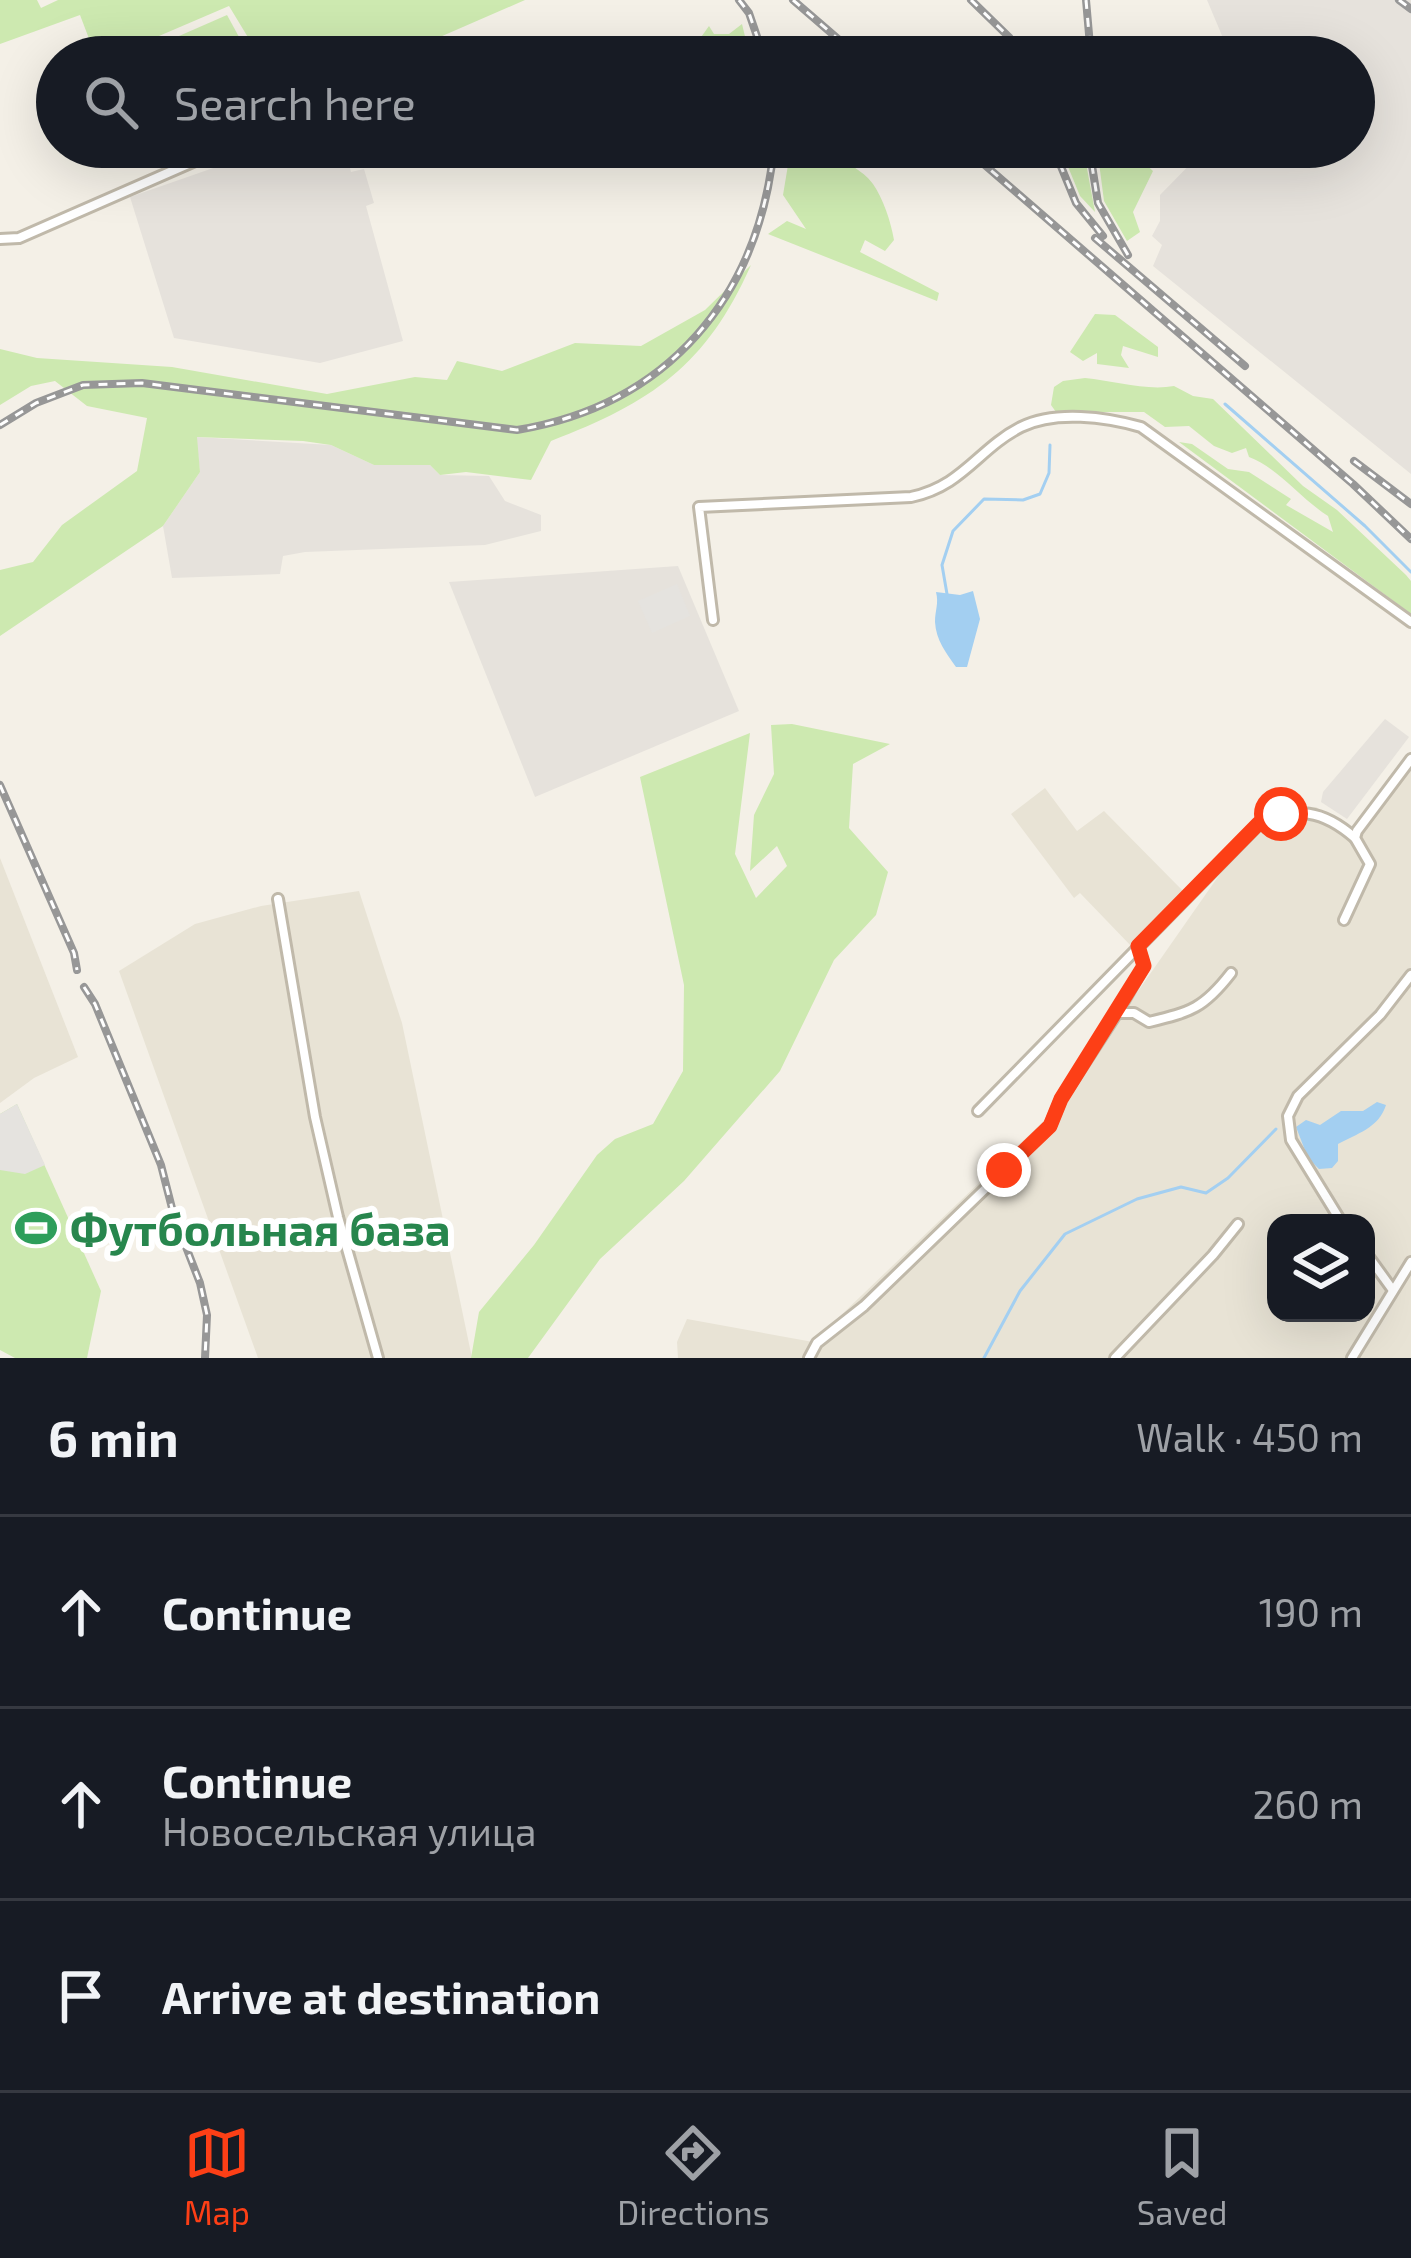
<!DOCTYPE html>
<meta charset="utf-8">
<style>
body{margin:0;font-family:"Exo 2",sans-serif;background:#242831;color:#f1f3f6}
.controls{position:absolute;right:36px;bottom:36px;display:grid;overflow:hidden;border-radius:24px;box-shadow:0 12px 48px #0002}
.controls button{width:108px;height:108px;display:grid;place-items:center;padding:0;border:0;border-bottom:3px solid #363941;background:#171b24;color:#f1f3f6;font:60px sans-serif}
.stop{position:absolute;width:36px;height:36px;margin:-27px;border:9px solid #fd3f16;border-radius:50%;background:#fff}
.stop.end{background:#fd3f16;border-color:#fff;box-shadow:0 3px 12px #0008}
.list{margin:0;padding:0;list-style:none}
h2{display:flex;justify-content:space-between;align-items:center;height:156px;margin:0;padding:0 48px;font-size:51px}
h2 small{font-size:39px;font-weight:400;color:#9ea1a6}
.list li{display:grid;grid-template-columns:78px 1fr auto;gap:36px;align-items:center;box-sizing:border-box;height:192px;padding:0 48px;border-top:3px solid #363941}
.list b{display:block;font-size:45px;white-space:nowrap}
.list p{margin:0;font-size:39px;white-space:nowrap;color:#9ea1a6}
.list em{font-size:39px;font-style:normal;color:#9ea1a6}
.icon{flex:none;width:66px;height:66px;fill:none;stroke:currentColor;stroke-width:2;stroke-linecap:round;stroke-linejoin:round}
.map{position:relative;flex:none;width:1411px;height:1358px;overflow:hidden}
.search{position:absolute;background:#171b24;box-shadow:0 12px 48px #0002;left:36px;right:36px;top:36px;height:132px;display:flex;align-items:center;gap:30px;box-sizing:border-box;padding:0 42px;border-radius:66px;color:#9ea1a6;font-size:45px}
.sheet{height:732px;background:#171b24}
nav{display:flex;justify-content:space-around;align-items:center;box-sizing:border-box;height:168px;border-top:3px solid #363941;background:#171b24;font-size:33px;color:#9ea1a6}
nav a{display:grid;justify-items:center;gap:6px}
nav .on{color:#fd3f16}
.map>svg:first-child{display:block}
.residential{fill:#e8e3d5;fill-rule:evenodd}
.industrial{fill:#e6e2dc}
.green{fill:#cde9b0}
.parking{fill:#e5e3df}
.water{fill:#a3cff1}
.lines{fill:none;stroke-linecap:round;stroke-linejoin:round}
.stream{stroke:#a3cff1;stroke-width:3}
.minor-casing{stroke:#c0b9aa;stroke-width:14}
.minor{stroke:#fff;stroke-width:8}
.rail-casing{stroke:#979797;stroke-width:8}
.rail{stroke:#fff;stroke-width:3;stroke-dasharray:9;stroke-linecap:butt}
.route{stroke:#fd3f16;stroke-width:15}
.labels{text-anchor:middle;dominant-baseline:central;stroke-width:12;stroke-linejoin:round;paint-order:stroke}
.leisure-label{font-size:45px;font-weight:bold;fill:#27864d;stroke:#fff;text-anchor:start}
</style>
<div class="map">
<svg width="1411" height="1358" viewBox="0 0 1411 1358">
<rect width="100%" height="100%" fill="#f4f0e7"/>
<g class="residential">
<path d="M1411,760V1358H678L677,1342L687,1319L813,1342L1055,1110L1222,871L1277,811L1316,807L1350,829ZM1276,1223H1366V1313H1276Z"/>
<path d="M1045,788L1077,831L1104,811L1184,892L1132,947L1080,893L1074,898L1011,814Z"/>
<path d="M0,858L78,1057L34,1078L0,1103Z"/>
<path d="M359,891L402,1023L472,1358H258L119,971L195,924L261,906Z"/>
</g>
<g class="industrial">
<path d="M1207,0H1411V474L1153,266L1162,245L1152,236L1160,221V195L1207,147H1354V57H1231Z"/>
<path d="M240,147H344L351,172L364,169L374,203L366,206L403,341L320,363L174,338L130,197L242,158Z"/>
<path d="M196,437L331,445L374,465H430L440,475L489,476L505,501L541,515V531L485,545L305,552L283,556L280,574L172,578L163,526L200,472Z"/>
<path d="M678,566L739,711L535,797L449,582Z"/>
<path d="M1385,719L1409,737L1347,819L1321,802L1323,792Z"/>
</g>
<g class="green">
<path d="M0,0H37L41,8L58,0H525L394,57H260L229,6L110,57H96L80,15L0,44Z"/>
<path d="M227,15L250,57H131Z"/>
<path d="M742,24L750,57H703L705,50L699,40L709,26L714,34H729Z"/>
<path d="M791,147H841C851,173 860,166 873,184C883,198 891,222 894,240L885,251L865,240L860,252L939,293L937,301L768,234L787,221L806,229L783,195Z"/>
<path d="M1060,147H1083L1095,212L1080,196Z"/>
<path d="M1097,147C1123,147 1134,153 1153,171L1133,212L1140,232L1127,241L1104,201Z"/>
<path d="M751,265C706,366 652,402 551,441L531,480L466,472L440,475L430,465H374L331,445L303,441L197,437L200,472L163,526L0,636V570L33,562L62,525L137,471L147,418L87,406L55,381L31,386L0,405V349L37,358L172,367L327,394L415,377L447,380L457,361L502,371L575,343L641,346L705,310Z"/>
<path d="M1095,314L1115,315L1158,347V357L1123,346L1121,355L1129,368L1097,364V353L1083,361L1070,352Z"/>
<path d="M1085,378C1114,381 1147,391 1174,386L1193,396L1213,399L1303,486L1337,510L1406,575L1411,581V614L1179,442L1192,444L1228,469L1249,472L1291,499L1286,505L1333,532L1328,516C1301,499 1277,467 1249,457L1246,448L1232,453L1214,446L1189,426L1165,427L1144,412H1056L1051,405L1054,387L1063,381Z"/>
<path d="M792,724L890,744L853,764L849,828L888,872L876,915L834,960L780,1071L684,1181L600,1259L528,1358H471L479,1312L534,1245L597,1155L615,1139L653,1124L683,1071L684,985L640,777L750,733L735,854L756,898L787,866L777,846L750,871L754,815L774,774L771,725Z"/>
<path d="M17,1104L101,1291L87,1358H15L0,1350V1114Z"/>
</g>
<g class="parking">
<path d="M677,584L690,616L652,633L638,601Z"/>
<path d="M17,1104L45,1165L25,1174L0,1170V1114Z"/>
</g>
<g class="water">
<path d="M973,591L980,619L967,667H956C946,653 936,640 935,622C935,610 939,604 936,592L960,595Z"/>
<path d="M1377,1102L1386,1105C1379,1128 1356,1134 1338,1144V1161L1332,1168L1319,1169L1308,1158L1296,1127L1306,1120L1320,1125L1341,1111H1363Z"/>
</g>
<g class="lines">
<g class="stream">
<path d="M1225,404L1365,526L1411,572"/>
<path d="M947,594L942,565L953,531L984,499L1023,500L1040,494L1049,473L1050,445"/>
<path d="M984,1358L1020,1291L1065,1234L1137,1199L1181,1187L1206,1193L1228,1178L1276,1129"/>
</g>
<g class="minor-casing">
<g id="minor">
<path d="M0,239L19,238L227,147"/>
<path d="M713,620L699,507L911,497C963,486 978,449 1021,427C1055,410 1106,417 1141,427L1411,622"/>
<path d="M278,899L315,1117L338,1217L378,1358"/>
<path d="M1344,920L1370,864L1355,838L1357,831L1411,759"/>
<path d="M1117,1013L1144,966L1138,946"/>
<path d="M978,1111L1259,824C1296,806 1323,810 1355,838"/>
<path d="M1342,1223L1291,1140L1288,1116L1298,1096L1380,1015L1411,975"/>
<path d="M1366,1253L1392,1289"/>
<path d="M809,1358L817,1343L864,1306L1050,1126L1061,1099L1117,1013H1134L1149,1022C1191,1012 1204,1008 1231,973"/>
<path d="M1115,1358L1213,1255L1238,1224"/>
<path d="M1352,1358L1411,1262"/>
</g>
</g>
<use href="#minor" class="minor"/>
<g class="rail-casing">
<g id="rail">
<path d="M739,0L749,13L764,57"/>
<path d="M793,0L859,57"/>
<path d="M971,0L1009,37L1022,57"/>
<path d="M1086,0L1091,57"/>
<path d="M1399,0L1411,9"/>
<path d="M964,147L1353,484L1411,539"/>
<path d="M1053,147L1076,203L1103,236"/>
<path d="M1089,147L1098,203L1128,255"/>
<path d="M1095,238L1245,366"/>
<path d="M0,425L36,403L83,385L142,383L517,430C668,405 759,297 774,147"/>
<path d="M1354,461L1411,504"/>
<path d="M0,785L74,953L77,970"/>
<path d="M84,987L95,1004L161,1165L174,1216L200,1283L207,1315L205,1358"/>
</g>
</g>
<use href="#rail" class="rail"/>
</g>
<g class="lines">
<path class="route" d="M1004,1170L1050,1126L1061,1099L1144,966L1138,946L1258,824L1281,814"/>
</g>
<defs>
<g id="stadium-bare" transform="scale(3.24)"><path d="M0-5a6.5 5 0 1 0 0 10a6.5 5 0 1 0 0-10ZM-3.5-1.8h7v3.6h-7Z" fill="#2e9e5b" stroke="#fff" stroke-width="2.5" paint-order="stroke"/></g>
</defs>
<g fill-rule="evenodd">
<use href="#stadium-bare" x="36" y="1228"/>
</g>
<g class="labels">
<g class="leisure-label">
<text x="70" y="1228">Футбольная база</text>
</g>
</g>
</svg>
<div class="controls">
<button><svg class="icon" aria-label="layers" viewBox="0 0 24 24"><path d="M12 4l9 5-9 5-9-5zM3 14l9 5 9-5"/></svg></button>
</div>
<div class="stop" style="left:1281px;top:814px"></div>
<div class="stop end" style="left:1004px;top:1170px"></div>
<div class="search"><svg class="icon" aria-label="search" viewBox="0 0 24 24"><circle cx="10" cy="10" r="6"/><path d="M15 15l6 6"/></svg>Search here</div>
</div>
<section class="sheet">
<h2>6 min<small>Walk · 450 m</small></h2>
<ul class="list">
<li><svg class="icon" aria-label="ahead" viewBox="0 0 24 24"><path d="M12 20V5M6 11l6-6 6 6"/></svg><div><b>Continue</b></div><em>190 m</em></li>
<li><svg class="icon" aria-label="ahead" viewBox="0 0 24 24"><path d="M12 20V5M6 11l6-6 6 6"/></svg><div><b>Continue</b><p>Новосельская улица</p></div><em>260 m</em></li>
<li><svg class="icon" aria-label="arrive" viewBox="0 0 24 24"><path d="M6 21V4h12l-3 4 3 4H6"/></svg><div><b>Arrive at destination</b></div></li>
</ul>
</section>
<nav>
<a class="on"><svg class="icon" aria-label="map" viewBox="0 0 24 24"><path d="M3 6l6-2 6 2 6-2v14l-6 2-6-2-6 2zM9 4v14M15 6v14"/></svg>Map</a>
<a><svg class="icon" aria-label="directions" viewBox="0 0 24 24"><path d="M12 3l9 9-9 9-9-9zM9 14v-3h6M13 9l2 2-2 2"/></svg>Directions</a>
<a><svg class="icon" aria-label="saved" viewBox="0 0 24 24"><path d="M7 4h10v16l-5-4-5 4z"/></svg>Saved</a>
</nav>
